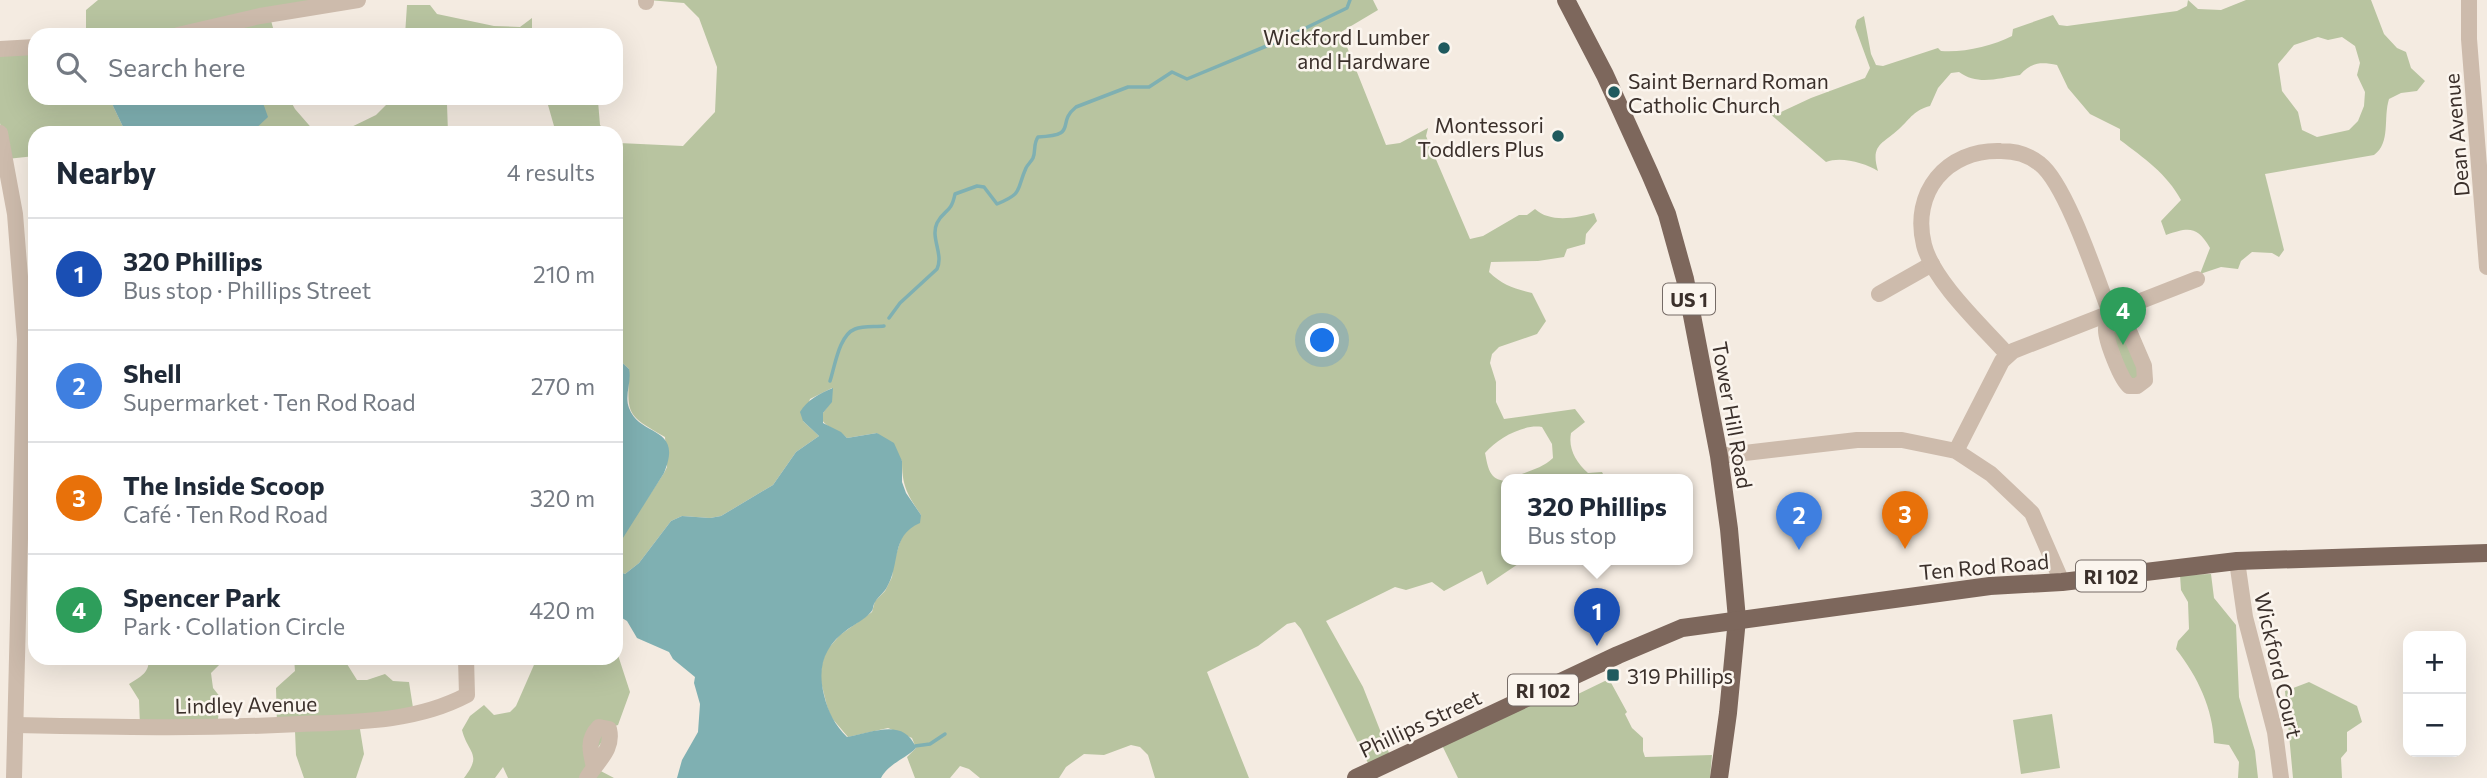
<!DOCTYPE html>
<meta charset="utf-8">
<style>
body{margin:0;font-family:Commissioner,sans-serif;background:#f2f2f3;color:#1f2937}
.controls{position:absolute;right:21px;bottom:21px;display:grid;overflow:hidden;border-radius:14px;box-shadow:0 7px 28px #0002}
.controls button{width:63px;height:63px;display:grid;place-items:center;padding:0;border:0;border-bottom:2px solid #e0e1e3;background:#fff;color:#1f2937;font:35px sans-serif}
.you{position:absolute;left:1323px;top:341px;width:24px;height:24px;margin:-18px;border:5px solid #fff;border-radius:50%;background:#1a73e8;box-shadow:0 0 0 10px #1a73e833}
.badge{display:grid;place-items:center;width:46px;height:46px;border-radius:50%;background:#d93025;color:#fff;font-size:23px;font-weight:700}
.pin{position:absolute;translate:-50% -58px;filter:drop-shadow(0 2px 4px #0008)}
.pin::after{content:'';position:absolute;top:37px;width:24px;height:21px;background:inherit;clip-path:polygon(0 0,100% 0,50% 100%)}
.popup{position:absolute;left:1501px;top:474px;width:192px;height:91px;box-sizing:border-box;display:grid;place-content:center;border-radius:14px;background:#fff;filter:drop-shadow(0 2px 5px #0005);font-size:23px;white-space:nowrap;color:#747a83}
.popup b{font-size:26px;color:#1f2937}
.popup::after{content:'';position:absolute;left:50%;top:100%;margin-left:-14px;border:14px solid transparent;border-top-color:#fff}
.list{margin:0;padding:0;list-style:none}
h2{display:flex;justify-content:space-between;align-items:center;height:91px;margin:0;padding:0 28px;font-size:30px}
h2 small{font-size:23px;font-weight:400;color:#747a83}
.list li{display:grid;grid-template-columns:46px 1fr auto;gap:21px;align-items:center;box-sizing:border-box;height:112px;padding:0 28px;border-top:2px solid #e0e1e3}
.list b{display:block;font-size:26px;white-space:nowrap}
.list p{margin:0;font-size:23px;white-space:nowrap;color:#747a83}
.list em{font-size:23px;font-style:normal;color:#747a83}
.icon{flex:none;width:38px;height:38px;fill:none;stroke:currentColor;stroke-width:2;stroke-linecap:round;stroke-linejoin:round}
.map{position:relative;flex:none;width:2487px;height:778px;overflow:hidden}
.search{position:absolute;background:#fff;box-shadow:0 7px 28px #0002;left:28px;top:28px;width:595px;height:77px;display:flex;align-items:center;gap:18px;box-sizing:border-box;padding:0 24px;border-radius:21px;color:#747a83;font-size:26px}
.panel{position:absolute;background:#fff;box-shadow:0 7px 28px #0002;left:28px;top:126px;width:595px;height:539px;border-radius:21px}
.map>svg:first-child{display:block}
.green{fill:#b8c4a0;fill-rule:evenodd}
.water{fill:#7fb0b2}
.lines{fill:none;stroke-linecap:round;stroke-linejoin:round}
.stream{stroke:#7fb0b2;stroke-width:3.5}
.minor{stroke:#cdbbac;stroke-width:16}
.major{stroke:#7d675c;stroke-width:18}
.poi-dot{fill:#1f5a5e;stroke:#fbf5ee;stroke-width:2.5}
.labels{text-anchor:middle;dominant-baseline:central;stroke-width:5;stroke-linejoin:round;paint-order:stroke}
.shield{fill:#fbf5ee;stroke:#756b66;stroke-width:2}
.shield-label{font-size:19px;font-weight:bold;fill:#3b302b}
.poi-label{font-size:21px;fill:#3b302b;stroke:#fbf5ee;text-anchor:end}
.street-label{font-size:21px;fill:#3b302b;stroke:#fbf5ee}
</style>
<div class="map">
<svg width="2487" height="778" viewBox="0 0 2487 778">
<rect width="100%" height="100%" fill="#f4ebe1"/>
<g class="green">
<path d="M98,0H331L270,17L275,35H86V10Z"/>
<path d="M648,0H1373L1378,10L1341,32L1386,145L1400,143L1428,128L1426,136L1470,239L1483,236L1519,215H1527L1535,209C1550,223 1576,218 1594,213L1597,221L1586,234L1585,244L1567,249L1564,257L1538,261L1491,262L1489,272C1502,285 1515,289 1532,293L1546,321L1537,334L1499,347L1492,354L1490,363L1496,382V402L1504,419L1575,409L1585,422L1571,433C1568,449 1576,462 1588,473L1602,472L1606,480H1510C1524,471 1541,470 1553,458L1552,444L1542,427C1523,424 1498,438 1485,453C1488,467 1489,480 1506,481V560H1524L1487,585L1482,571L1444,591L1432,582L1406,590L1395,587L1326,621L1363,687L1391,758L1370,767L1301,629L1295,622L1287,624L1258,646L1207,672L1249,778H1155L1148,755L1140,747L1131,745L1104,755L1084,754L1066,767L1059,778H980L969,769L960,766L950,778H915L907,757L916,748L912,738L888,728L848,737L831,717L827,706L820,678L822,664L826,651L840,635L872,612L875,601L885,591L892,577L894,561L903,533L921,515C907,494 902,486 902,461L877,433L847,438C840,431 827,428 822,420L823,413L831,402L832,388L810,399L803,421L819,436L796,452L773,485L721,516L710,518L682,516L671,521L639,563L625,574L616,570V549L618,543L664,473L667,467L665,437C624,414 628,414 629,369L616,357V141L619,143L683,146L715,112L717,67L699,18L684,3Z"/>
<path d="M2188,0L2198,9L2221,10L2246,0H2371L2384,34L2397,48L2406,52L2411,68L2425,81L2417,91L2401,93L2389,99C2383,118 2391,143 2374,155L2265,174L2284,250L2279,257L2272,253L2252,252L2241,261L2238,269L2221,267L2200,274L2210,248C2197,226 2189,227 2166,235L2161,221L2181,200C2167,174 2144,158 2120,140V129L2090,114L2068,88L2057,65C2041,62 2031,62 2020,75C1999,78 1978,86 1959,72L1951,73L1938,88L1930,106C1914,110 1911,118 1899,129C1883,144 1870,144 1878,171C1865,163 1841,156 1826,162L1769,113L1781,112L1811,98L1865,78L1870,68L1855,27L1857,20L1864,16L1871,54L1876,65L1883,66L1938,48L1941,51C1963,53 1992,46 2012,36L2013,29L2053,15L2059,25L2067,26L2177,11L2187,6ZM2318,37L2328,40L2342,37L2355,46L2360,63L2357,75L2365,92L2364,106L2358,121L2349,130L2317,137L2302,130L2298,112L2282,91L2278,64L2294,45Z"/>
<path d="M407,5H430L437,14L494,26L520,27L532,18V30L528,35H405Z"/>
<path d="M35,48V98H114L113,106L126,133H35V156L7,159L0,123V50Z"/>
<path d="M245,98H289L295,109L315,132L339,133L376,115L393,98H453L447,104L448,133H251L258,128Z"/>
<path d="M546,98L598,101L600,125L608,133H556Z"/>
<path d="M2120,325L2142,377L2131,383L2113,335L2116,327Z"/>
<path d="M2211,574L2214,598L2236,625L2239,697L2255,751L2258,778H2238L2239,762L2229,745L2214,743C2213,709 2198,677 2176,649L2178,641L2189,629L2188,602L2181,590L2180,575Z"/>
<path d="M616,649L630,692L618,725L612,727L594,753L595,768L614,778H508L503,767L495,778H464C483,753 468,754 462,730L470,716L484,705L494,715L510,712L516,706L537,658H616Z"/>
<path d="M148,658H226L211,673L213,688L221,698L217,726H140L139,700L129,684C140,677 151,672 148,658Z"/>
<path d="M294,658H346L347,664L357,680H367L385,674L393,681L409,682L414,714L359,723L364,754L356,778H304L296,755L295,731L277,724L276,688L295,671Z"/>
<path d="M1564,679L1576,695L1609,679L1627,712L1625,714L1632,728L1643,738V751L1645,757L1712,755L1710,778H1458L1438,737Z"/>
<path d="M2309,682L2357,706L2362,722L2347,732V751L2341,758L2342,778H2293L2285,691Z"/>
<path d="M2052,714L2060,768L2021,774L2013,720Z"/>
</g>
<g class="water">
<path d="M114,98H245L263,103L268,117L251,133H126L113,106Z"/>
<path d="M616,357L629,369C632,382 624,395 629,408C640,438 684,425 664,473L616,549Z"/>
<path d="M833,388L832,402L823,413V423L841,432L847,438L877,433L894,443L902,461V482L906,493L921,515L920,523C890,536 901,563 887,587C884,593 877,597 874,604C872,609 874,609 870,613C864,620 855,624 848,629C824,646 817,667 824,695C828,712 835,725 847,737C872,733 904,717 916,748C904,760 889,763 881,778H677L682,760L698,732L700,704L694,683L695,677L673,659L669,652L637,638L627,621L622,618L619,605L620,593L616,585V570L625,574L639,563L671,521L682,516L710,518L721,516L773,485L796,452L819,436L803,421L800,412C807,400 820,393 833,388Z"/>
</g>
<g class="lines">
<g class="stream">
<path d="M889,318L900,303L937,269C944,254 930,238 937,223C944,209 951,214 955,194L977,186L984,187L997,204C1024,193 1016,190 1026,168C1028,164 1031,162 1033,158C1036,151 1033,144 1038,137C1080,135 1055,124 1076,107L1128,87H1149L1172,72L1187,79L1281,40L1347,8L1350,0"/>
<path d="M830,381C835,366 839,335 855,329C863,326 875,327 884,326"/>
<path d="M915,746L930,744L945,734"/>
</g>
<g class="minor">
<path d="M2469,0V39L2487,267"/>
<path d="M646,2V0"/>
<path d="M178,35L260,16L358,0"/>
<path d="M0,49L35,47"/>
<path d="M0,133L15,214L25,339L14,778"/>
<path d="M1879,294L1932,264"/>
<path d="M2110,313L2126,324L2144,366L2145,380L2137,386H2129C2121,380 2106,341 2106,330C2106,325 2108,318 2110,313Z"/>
<path d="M2008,355C1983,327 1933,281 1924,245C1911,193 1946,149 2001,151C2016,151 2028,154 2040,164C2066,184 2097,279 2110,313"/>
<path d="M1956,451L2002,361L2013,351L2197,279"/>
<path d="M1719,456L1857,440H1902L1956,451L1991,474L2032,513L2062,582"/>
<path d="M2237,561L2245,617L2275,732L2281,778"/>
<path d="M16,725C111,727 206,729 300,724C357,722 416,722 467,695L466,658"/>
<path d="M587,778C597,761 614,750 609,729L599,727C587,739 590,751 594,767"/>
</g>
<g class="major">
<path d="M1566,0L1605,75L1650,174L1667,214L1685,279L1719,456L1729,529L1737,619L1728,713L1719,778"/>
<path d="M1356,778L1618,655L1682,628L1990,586L2062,582L2237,561L2487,553"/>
</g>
</g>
<g class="poi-dot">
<circle cx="1444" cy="48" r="7"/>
<circle cx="1614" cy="92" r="7"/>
<circle cx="1558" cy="136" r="7"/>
<rect x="1606" y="668" width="14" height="14" rx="3.5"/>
</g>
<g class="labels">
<g class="shield">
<rect x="1663" y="283.5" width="52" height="31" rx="5"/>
<rect x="2076" y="560.5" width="70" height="31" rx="5"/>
<rect x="1508" y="674.5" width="70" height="31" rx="5"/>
</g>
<g class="shield-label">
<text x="1689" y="299">US 1</text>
<text x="2111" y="576">RI 102</text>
<text x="1543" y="690">RI 102</text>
</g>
<g class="poi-label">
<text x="1430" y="36">Wickford Lumber<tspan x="1430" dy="24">and Hardware</tspan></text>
<text x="1628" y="80" text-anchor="start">Saint Bernard Roman<tspan x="1628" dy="24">Catholic Church</tspan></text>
<text x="1544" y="124">Montessori<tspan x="1544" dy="24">Toddlers Plus</tspan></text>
<text x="1627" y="675" text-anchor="start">319 Phillips</text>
</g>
<g class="street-label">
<text transform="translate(2456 135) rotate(-95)">Dean Avenue</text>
<text transform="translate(1733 415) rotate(80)">Tower Hill Road</text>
<text transform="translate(1984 566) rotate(-5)">Ten Rod Road</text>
<text transform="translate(2279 665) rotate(77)">Wickford Court</text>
<text transform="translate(246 704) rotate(-1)">Lindley Avenue</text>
<text transform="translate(1420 723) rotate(-25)">Phillips Street</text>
</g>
</g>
</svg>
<div class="controls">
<button>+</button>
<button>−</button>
</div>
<div class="you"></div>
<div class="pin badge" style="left:1597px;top:646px;background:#1a4fb4">1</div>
<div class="popup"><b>320 Phillips</b>Bus stop</div>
<div class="pin badge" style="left:1799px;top:550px;background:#3f7fe0">2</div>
<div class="pin badge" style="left:1905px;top:549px;background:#e8710a">3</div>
<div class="pin badge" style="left:2123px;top:345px;background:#2e9e5b">4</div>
<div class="search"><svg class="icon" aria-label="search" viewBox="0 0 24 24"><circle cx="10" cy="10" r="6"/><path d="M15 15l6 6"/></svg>Search here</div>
<section class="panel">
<h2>Nearby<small>4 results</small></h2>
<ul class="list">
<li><span class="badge" style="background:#1a4fb4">1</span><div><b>320 Phillips</b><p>Bus stop · Phillips Street</p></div><em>210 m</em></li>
<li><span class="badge" style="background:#3f7fe0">2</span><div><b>Shell</b><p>Supermarket · Ten Rod Road</p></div><em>270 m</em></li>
<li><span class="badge" style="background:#e8710a">3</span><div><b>The Inside Scoop</b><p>Café · Ten Rod Road</p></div><em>320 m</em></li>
<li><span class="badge" style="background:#2e9e5b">4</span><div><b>Spencer Park</b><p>Park · Collation Circle</p></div><em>420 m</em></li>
</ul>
</section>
</div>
